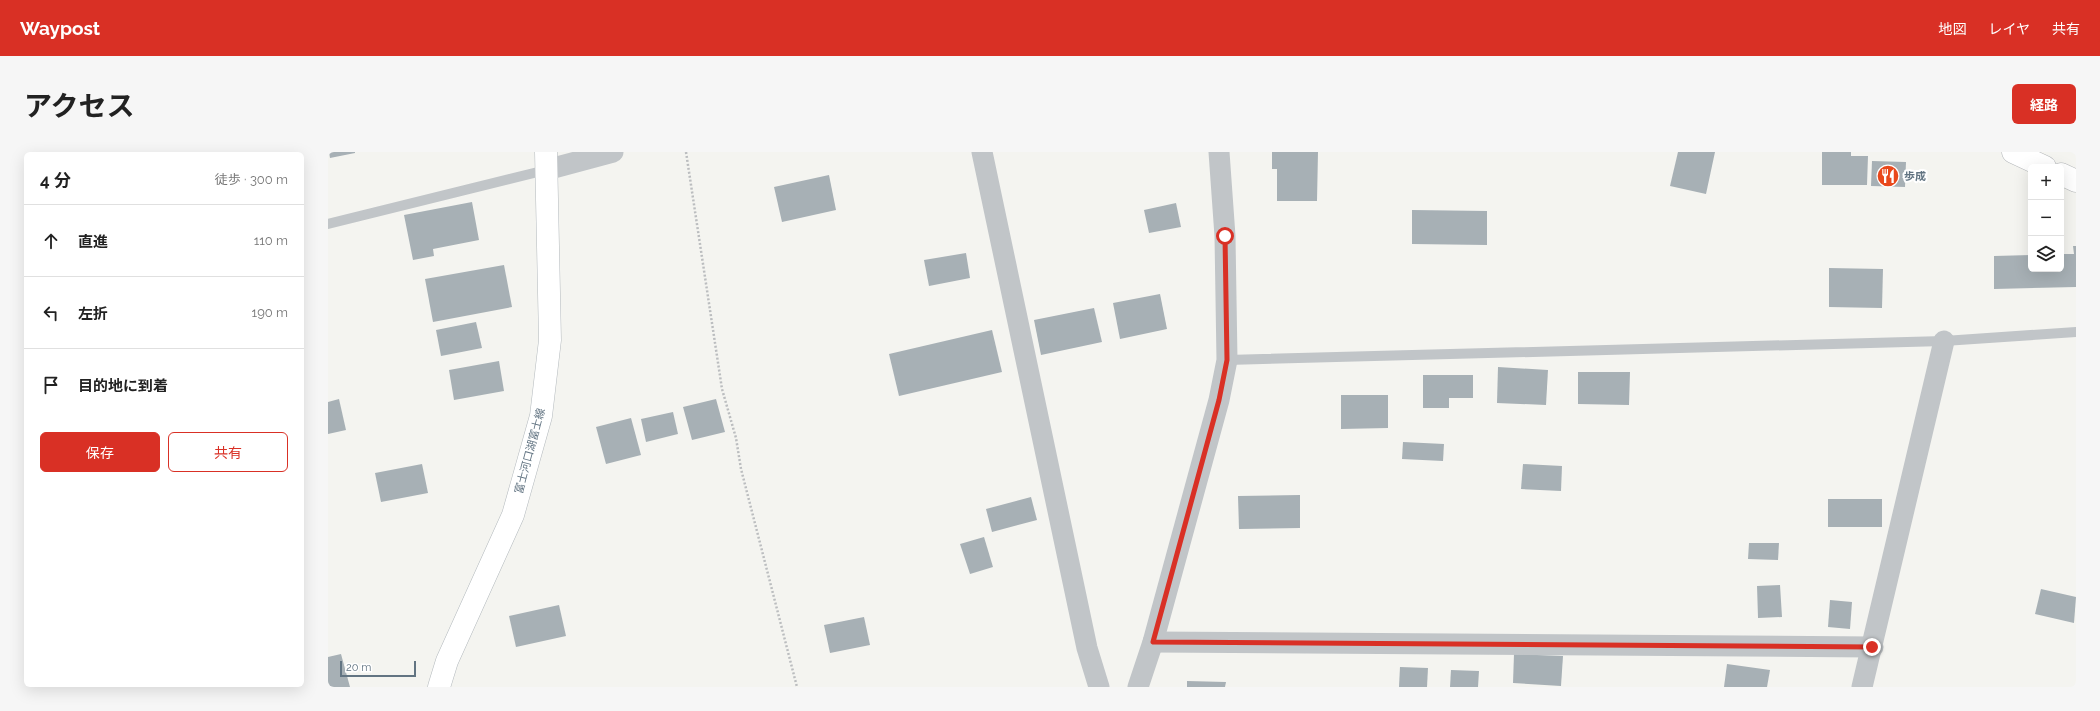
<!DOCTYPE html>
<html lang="ja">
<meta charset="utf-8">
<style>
body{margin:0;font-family:Raleway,"Noto Sans JP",sans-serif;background:#f6f6f6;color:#222}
.controls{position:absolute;right:12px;top:12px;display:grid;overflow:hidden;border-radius:6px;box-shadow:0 4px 16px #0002}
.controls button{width:36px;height:36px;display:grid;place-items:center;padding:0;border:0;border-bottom:1px solid #e0e0e0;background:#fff;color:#222;font:20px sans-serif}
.scale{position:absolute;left:12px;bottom:10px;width:76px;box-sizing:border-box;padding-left:4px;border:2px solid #627482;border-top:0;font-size:11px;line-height:14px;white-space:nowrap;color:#627482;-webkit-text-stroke:3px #fff;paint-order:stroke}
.stop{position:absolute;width:12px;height:12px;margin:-9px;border:3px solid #d93025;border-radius:50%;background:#fff}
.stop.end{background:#d93025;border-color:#fff;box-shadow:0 1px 4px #0008}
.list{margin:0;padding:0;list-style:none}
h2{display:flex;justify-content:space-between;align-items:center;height:52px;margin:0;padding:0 16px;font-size:17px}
h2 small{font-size:13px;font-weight:400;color:#767676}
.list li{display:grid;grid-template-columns:26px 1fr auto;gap:12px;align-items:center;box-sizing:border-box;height:72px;padding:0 16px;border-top:1px solid #e0e0e0}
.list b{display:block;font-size:15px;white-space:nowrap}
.list em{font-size:13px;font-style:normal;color:#767676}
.actions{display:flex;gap:8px;padding:12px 16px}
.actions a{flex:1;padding:9px 0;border:1px solid #d93025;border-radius:6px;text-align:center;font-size:14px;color:#d93025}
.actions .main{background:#d93025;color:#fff}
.icon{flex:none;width:22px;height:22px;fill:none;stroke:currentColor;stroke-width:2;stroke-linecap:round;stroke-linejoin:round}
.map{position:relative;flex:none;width:1748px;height:535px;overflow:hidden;border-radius:6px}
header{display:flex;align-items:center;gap:24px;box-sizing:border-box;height:56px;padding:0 20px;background:#d93025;color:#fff}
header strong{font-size:19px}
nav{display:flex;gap:22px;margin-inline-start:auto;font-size:14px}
.intro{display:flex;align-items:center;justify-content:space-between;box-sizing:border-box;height:96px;padding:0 24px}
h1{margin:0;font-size:28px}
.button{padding:10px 18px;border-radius:6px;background:#d93025;color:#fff;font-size:14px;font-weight:700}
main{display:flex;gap:24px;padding:0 24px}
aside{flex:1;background:#fff;border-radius:6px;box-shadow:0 4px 16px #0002}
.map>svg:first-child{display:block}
.building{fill:#a7b0b5}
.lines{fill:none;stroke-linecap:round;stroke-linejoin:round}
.secondary-casing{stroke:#b3b9bd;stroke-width:23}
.trunk-casing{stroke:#b4b7ba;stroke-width:23}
.path{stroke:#bbbdbf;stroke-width:2.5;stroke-dasharray:2 2;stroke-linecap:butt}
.service{stroke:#c1c5c8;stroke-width:10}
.minor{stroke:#c1c5c8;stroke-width:21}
.secondary{stroke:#fff;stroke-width:22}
.trunk{stroke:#fff;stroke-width:22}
.route{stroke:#d93025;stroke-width:5}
.labels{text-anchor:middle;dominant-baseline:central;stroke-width:4;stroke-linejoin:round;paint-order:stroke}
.poi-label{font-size:11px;font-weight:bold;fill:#627482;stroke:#fff;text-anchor:start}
.street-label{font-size:11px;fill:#627482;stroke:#fff}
</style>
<header>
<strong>Waypost</strong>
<nav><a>地図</a><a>レイヤ</a><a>共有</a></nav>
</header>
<div class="intro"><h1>アクセス</h1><a class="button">経路</a></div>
<main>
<aside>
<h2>4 分<small>徒歩 · 300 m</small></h2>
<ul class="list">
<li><svg class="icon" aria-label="ahead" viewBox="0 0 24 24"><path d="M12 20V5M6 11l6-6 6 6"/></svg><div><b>直進</b></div><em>110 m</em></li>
<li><svg class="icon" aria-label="left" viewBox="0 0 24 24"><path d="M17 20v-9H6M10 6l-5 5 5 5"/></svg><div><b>左折</b></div><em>190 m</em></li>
<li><svg class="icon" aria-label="arrive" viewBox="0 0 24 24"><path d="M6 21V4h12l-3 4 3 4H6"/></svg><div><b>目的地に到着</b></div></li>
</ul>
<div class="actions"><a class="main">保存</a><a>共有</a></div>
</aside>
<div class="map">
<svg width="1748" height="535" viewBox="0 0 1748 535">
<rect width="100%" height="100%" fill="#f4f4f0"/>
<g class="building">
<path d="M1,0H27V1L2,6Z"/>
<path d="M944,0H990L989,49H949V17H944Z"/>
<path d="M1350,0H1387L1378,42L1342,34Z"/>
<path d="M1494,0H1523V4H1540L1539,33H1494Z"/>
<path d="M1544,9L1578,10L1577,35L1543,34Z"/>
<path d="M501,23L508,58L454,70L446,35Z"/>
<path d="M144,50L151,88L105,97L106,104L85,108L76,63Z"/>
<path d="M848,51L853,75L821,81L816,58Z"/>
<path d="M1084,58L1159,59V93L1084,92Z"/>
<path d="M1745,94H1748V135L1666,137V104L1703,103V117H1733V102H1746Z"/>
<path d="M638,101L642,126L601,134L596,108Z"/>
<path d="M176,113L184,155L105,170L97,127Z"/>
<path d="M1501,116L1555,117L1554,156L1501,155Z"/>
<path d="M832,142L839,177L792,187L785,151Z"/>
<path d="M766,156L774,190L713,203L706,168Z"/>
<path d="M148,170L154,196L113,204L108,178Z"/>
<path d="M664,178L674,220L571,244L561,202Z"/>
<path d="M171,209L176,239L126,248L121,218Z"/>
<path d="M1170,215L1220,218L1218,253L1169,251Z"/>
<path d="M1250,220H1302L1301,253L1250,252Z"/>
<path d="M1095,223H1145V246H1121V256H1095Z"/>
<path d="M1013,243H1060V276L1013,277Z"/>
<path d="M11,247L18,278L0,282V250Z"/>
<path d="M388,247L397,280L364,288L355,255Z"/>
<path d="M345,260L350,282L318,290L313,267Z"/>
<path d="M303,266L313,303L278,312L268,275Z"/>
<path d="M1075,290L1116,292L1115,309L1074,307Z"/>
<path d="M94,312L100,341L53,350L47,321Z"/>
<path d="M1195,312L1234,314L1233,339L1193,337Z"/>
<path d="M972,343V376L911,377L910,344Z"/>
<path d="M703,345L709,368L664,380L658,357Z"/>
<rect x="1500" y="347" width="54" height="28"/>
<path d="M656,385L665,415L642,422L632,392Z"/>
<path d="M1421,391H1451L1450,408L1420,407Z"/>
<path d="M1452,433L1454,465L1430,466L1429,434Z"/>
<path d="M1713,437L1748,445L1746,471L1707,462Z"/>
<path d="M1502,448L1524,450L1522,477L1500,475Z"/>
<path d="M231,453L238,484L188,495L181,464Z"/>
<path d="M536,465L542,493L502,501L496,473Z"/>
<path d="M13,502L22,535H0V505Z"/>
<path d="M1186,502L1235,504L1233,534L1185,531Z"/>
<path d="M1399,512L1442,518L1439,535H1396Z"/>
<path d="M1072,515L1100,516L1099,535H1071Z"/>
<path d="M1123,518L1151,519L1150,535H1122Z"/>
<path d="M859,529L898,530L897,535H859Z"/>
</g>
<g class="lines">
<g class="secondary-casing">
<path id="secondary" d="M111,535L119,509L185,363L213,264L222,188L218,0"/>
</g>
<g class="trunk-casing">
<g id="trunk">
<path d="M1685,0L1717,15"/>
<path d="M1733,22L1748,29"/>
</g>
</g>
<path class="path" d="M358,0L394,237L408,286L413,317L469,535"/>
<g class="service">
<path d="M0,72L218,18"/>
<path d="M899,208L1616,189L1748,180"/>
</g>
<g class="minor">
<path d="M654,0L759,496L771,535"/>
<path d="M218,18L285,0"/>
<path d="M825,490L1545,495"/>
<path d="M810,535L825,490L891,248L899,208L897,84L891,0"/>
<path d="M1534,535L1616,189"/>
</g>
<use href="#secondary" class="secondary"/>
<use href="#trunk" class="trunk"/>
</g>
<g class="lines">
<path class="route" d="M897,84L899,208L891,248L825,490L1544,495"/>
</g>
<defs>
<g id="restaurant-disc" transform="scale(1.15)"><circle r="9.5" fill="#e9481b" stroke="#fff"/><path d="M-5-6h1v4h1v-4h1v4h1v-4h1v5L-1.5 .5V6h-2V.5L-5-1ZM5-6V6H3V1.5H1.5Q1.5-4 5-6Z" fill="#fff"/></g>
</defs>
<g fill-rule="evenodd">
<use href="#restaurant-disc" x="1560" y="24"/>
</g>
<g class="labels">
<g class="poi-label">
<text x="1576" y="24">歩成</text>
</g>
<g class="street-label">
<text transform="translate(202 299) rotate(-75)">富士河口湖富士線</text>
</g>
</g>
</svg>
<div class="controls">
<button>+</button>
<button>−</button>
<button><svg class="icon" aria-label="layers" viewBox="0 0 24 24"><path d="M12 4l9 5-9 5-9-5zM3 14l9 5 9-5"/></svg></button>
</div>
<div class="scale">20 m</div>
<div class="stop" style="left:897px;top:84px"></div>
<div class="stop end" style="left:1544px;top:495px"></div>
</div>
</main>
